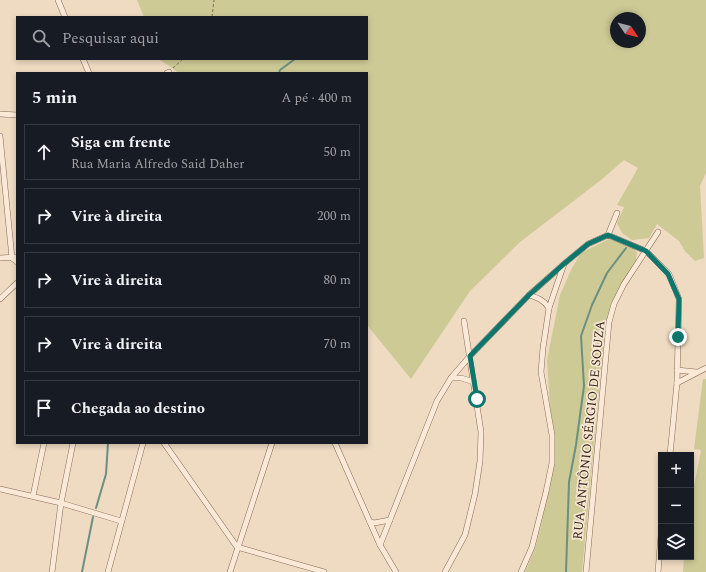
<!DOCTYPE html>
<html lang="pt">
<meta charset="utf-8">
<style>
body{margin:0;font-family:Spectral,serif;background:#20242c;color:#f1f3f6}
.controls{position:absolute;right:12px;bottom:12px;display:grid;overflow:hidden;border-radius:0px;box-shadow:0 2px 6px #0003}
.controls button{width:36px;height:36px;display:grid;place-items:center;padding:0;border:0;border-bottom:1px solid #363941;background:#171b24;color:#f1f3f6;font:20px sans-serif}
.compass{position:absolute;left:610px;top:12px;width:36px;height:36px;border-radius:50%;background:#171b24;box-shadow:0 2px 6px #0003;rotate:125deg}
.stop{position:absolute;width:12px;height:12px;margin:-9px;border:3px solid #0f766e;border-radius:50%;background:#fff}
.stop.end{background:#0f766e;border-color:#fff;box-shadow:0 1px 4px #0008}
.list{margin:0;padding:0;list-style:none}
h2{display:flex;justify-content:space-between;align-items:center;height:52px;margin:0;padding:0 16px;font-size:17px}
h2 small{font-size:13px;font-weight:400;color:#9ea1a6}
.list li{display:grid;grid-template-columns:26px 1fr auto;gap:12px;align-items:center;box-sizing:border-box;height:56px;margin:0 8px 8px;padding:0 8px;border:1px solid #363941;border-radius:0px}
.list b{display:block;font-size:15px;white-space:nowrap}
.list p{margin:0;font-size:13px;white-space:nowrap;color:#9ea1a6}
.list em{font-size:13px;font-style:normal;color:#9ea1a6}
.icon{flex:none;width:22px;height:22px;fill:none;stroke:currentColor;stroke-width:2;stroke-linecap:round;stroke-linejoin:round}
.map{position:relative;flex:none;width:706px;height:572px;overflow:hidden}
.search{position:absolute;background:#171b24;box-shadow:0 2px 6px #0003;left:16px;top:16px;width:352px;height:44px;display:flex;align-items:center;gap:10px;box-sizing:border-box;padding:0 14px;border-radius:0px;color:#9ea1a6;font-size:15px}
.panel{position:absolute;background:#171b24;box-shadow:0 2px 6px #0003;left:16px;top:72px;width:352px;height:372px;border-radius:0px}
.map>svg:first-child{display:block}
.green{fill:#cdca96;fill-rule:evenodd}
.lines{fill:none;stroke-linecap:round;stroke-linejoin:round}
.stream{stroke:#6b9081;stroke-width:2}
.street-casing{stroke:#896a59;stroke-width:6}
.path{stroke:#896a59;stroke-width:1;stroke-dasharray:3 2;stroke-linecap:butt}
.street{stroke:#fae9d6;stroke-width:5}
.route{stroke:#0f766e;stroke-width:5}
.labels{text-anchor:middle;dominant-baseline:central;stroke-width:3.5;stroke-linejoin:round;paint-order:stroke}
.street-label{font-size:13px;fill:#39261d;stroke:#f6e6d2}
</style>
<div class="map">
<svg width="706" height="572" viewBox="0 0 706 572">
<rect width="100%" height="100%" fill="#efdac2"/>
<g class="green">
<path d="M137,0H706V173L700,186L704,258L695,261L685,251L679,241L657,224L649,238L632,240L622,233L617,223L624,207L617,205L638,168L624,160L601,180L520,242L470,291L411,379L367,325V73H179L159,59H367V17H144ZM616,18H640V42H616Z"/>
<path d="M609,239L633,247L637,253L636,261L611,303L607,320L603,349L582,572H525L535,549L541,526L551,476L555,435L550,407L547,360L560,295L572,268L581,253Z"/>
<path d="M703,379H706V572H683L684,557H691V502L701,450L694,449Z"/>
</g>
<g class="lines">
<g class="stream">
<path d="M279,73L280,70L295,59"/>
<path d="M96,508L106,474L108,443"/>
<path d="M82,572L93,517"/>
<path d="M566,572L569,482L576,445L584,386L581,336L592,305L607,273L626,248"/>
</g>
<g class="street-casing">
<g id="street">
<path d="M58,0L65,17"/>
<path d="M83,59L89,73"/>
<path d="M167,73L169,72"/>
<path d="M0,114L17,115"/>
<path d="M0,136L12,258L17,262"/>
<path d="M608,235L617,213"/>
<path d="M0,258L17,257"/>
<path d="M529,295C538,298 544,300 549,308"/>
<path d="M0,299L17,283"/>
<path d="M677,370L696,372"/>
<path d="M451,378H461L474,382"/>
<path d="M677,383L706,368"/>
<path d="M164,443L237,547L324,572"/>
<path d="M335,443L380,545L396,572"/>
<path d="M0,489L61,503L121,521"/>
<path d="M33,496L44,443"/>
<path d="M370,522L374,523L390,520"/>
<path d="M380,545L437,401L451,378L470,356L529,295L565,263L588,244L608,235L646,251L669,274L679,299L677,383L670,455"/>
<path d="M52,572L61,503L73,443"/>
<path d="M108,572L143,443"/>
<path d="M230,572L272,443"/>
<path d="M445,572L465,535L475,494L480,461L481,432L464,321"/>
<path d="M521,572L532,547L546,492L552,463V435L541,372L543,348L549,308L564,264"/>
<path d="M586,572L609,322L614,304L624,284L658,232"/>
<path d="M658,572L661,535"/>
</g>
</g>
<g class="path">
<path d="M212,17L214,0"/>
<path d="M173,68L183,59"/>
</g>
<use href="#street" class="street"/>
</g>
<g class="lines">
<path class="route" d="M477,399L470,356L529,295L565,263L588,244L608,235L646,251L668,274L679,299L678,337"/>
</g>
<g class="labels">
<g class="street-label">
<text transform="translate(589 430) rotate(-84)">RUA ANTÔNIO SÉRGIO DE SOUZA</text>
</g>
</g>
</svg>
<div class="controls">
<button>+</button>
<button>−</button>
<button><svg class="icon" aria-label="layers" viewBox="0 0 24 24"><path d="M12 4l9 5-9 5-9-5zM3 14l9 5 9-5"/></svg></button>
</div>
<svg class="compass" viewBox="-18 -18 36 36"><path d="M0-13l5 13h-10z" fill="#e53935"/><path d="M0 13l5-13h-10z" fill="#9ea1a6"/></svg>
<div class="stop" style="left:477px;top:399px"></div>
<div class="stop end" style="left:678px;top:337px"></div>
<div class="search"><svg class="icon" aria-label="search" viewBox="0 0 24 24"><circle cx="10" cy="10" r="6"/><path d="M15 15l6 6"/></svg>Pesquisar aqui</div>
<section class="panel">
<h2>5 min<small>A pé · 400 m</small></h2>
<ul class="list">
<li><svg class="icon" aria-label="ahead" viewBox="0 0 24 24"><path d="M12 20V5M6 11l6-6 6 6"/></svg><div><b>Siga em frente</b><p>Rua Maria Alfredo Said Daher</p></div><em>50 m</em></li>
<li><svg class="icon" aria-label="right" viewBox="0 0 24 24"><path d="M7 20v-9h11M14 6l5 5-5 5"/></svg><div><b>Vire à direita</b></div><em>200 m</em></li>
<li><svg class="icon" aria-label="right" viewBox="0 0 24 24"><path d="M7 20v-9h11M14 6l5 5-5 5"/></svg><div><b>Vire à direita</b></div><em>80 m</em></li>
<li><svg class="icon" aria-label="right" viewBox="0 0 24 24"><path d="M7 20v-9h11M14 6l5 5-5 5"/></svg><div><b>Vire à direita</b></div><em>70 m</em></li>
<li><svg class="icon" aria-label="arrive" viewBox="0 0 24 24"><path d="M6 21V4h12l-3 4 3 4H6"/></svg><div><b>Chegada ao destino</b></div></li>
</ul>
</section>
</div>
